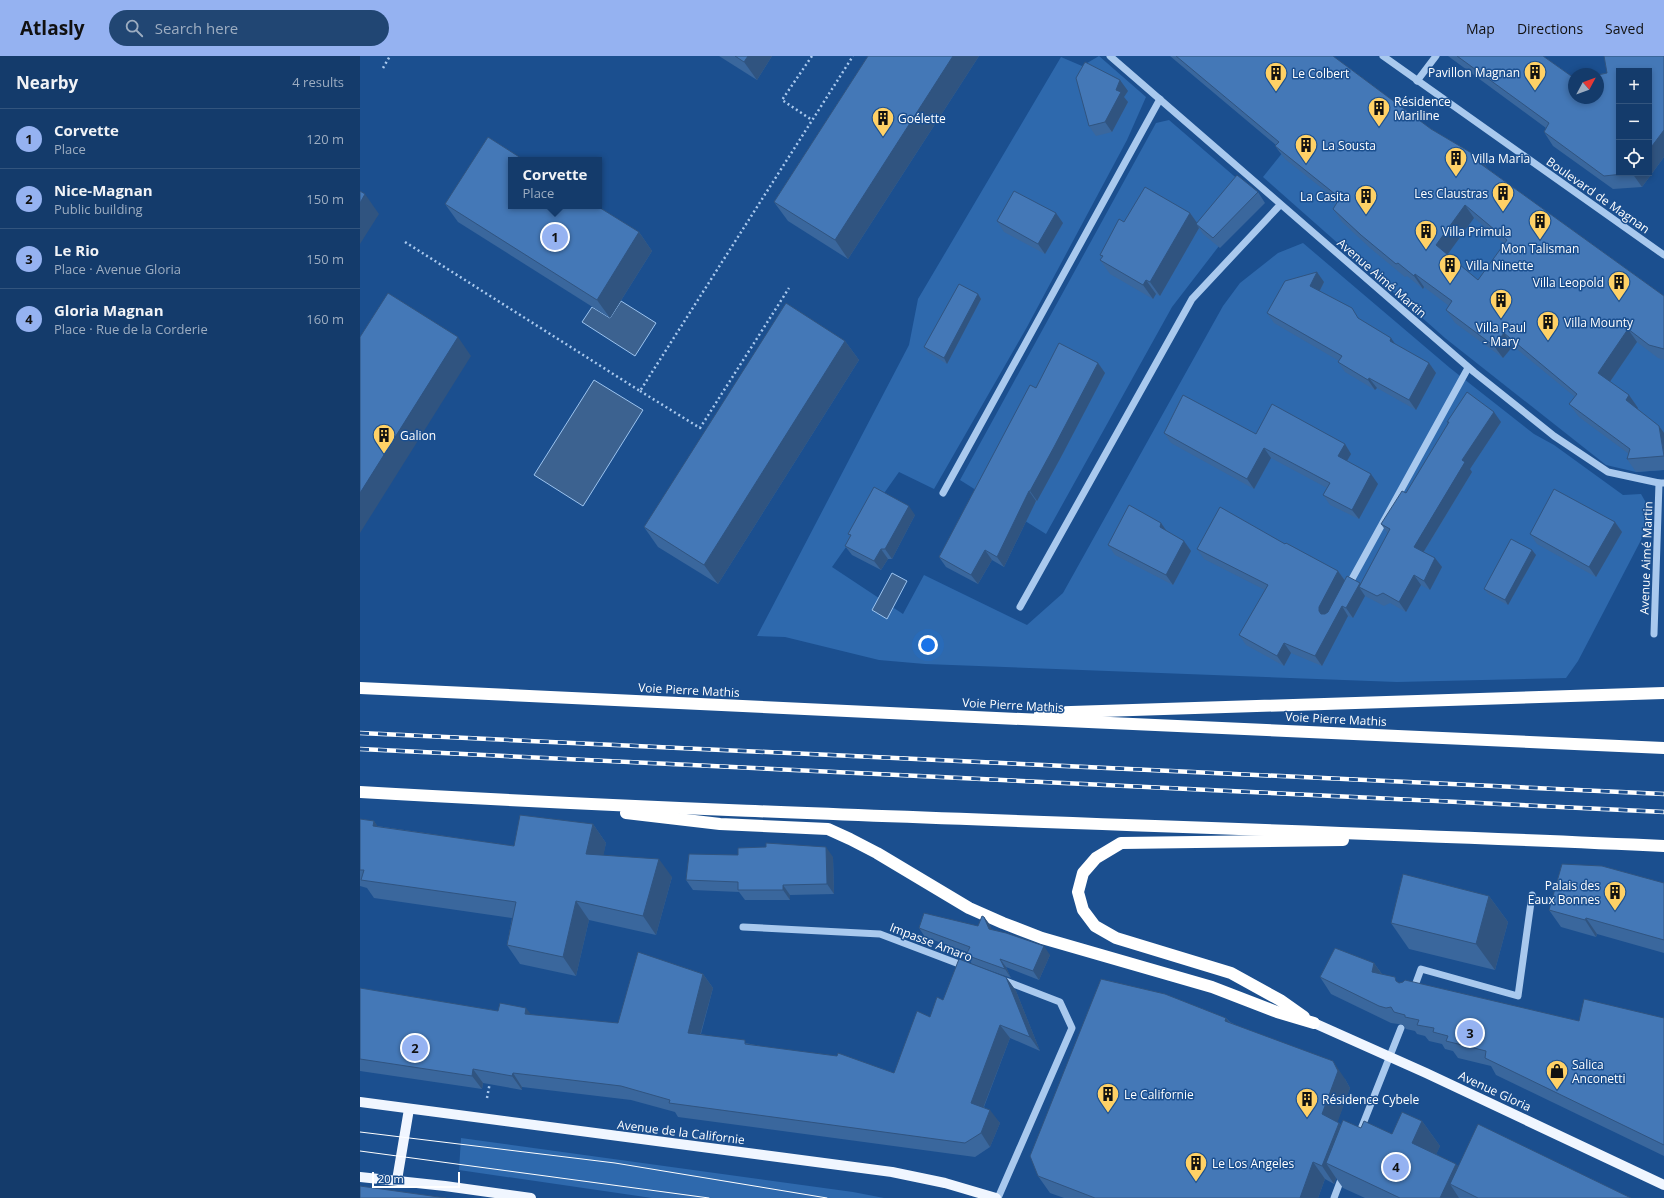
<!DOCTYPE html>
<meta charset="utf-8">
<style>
body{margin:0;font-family:"Open Sans",sans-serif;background:#214673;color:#f1f3f6}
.controls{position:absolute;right:12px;top:12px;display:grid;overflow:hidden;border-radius:0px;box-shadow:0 2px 6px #0003}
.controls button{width:36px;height:36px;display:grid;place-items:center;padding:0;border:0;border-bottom:1px solid #33557e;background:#143b6b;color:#f1f3f6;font:20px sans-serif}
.compass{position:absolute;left:1208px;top:12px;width:36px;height:36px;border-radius:50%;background:#143b6b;box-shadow:0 2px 6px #0003;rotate:49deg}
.scale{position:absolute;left:12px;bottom:10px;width:88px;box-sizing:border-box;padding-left:4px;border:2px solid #fff;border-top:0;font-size:11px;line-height:14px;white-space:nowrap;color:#fff;-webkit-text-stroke:3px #1b4f8f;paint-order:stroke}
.you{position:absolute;left:568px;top:589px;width:14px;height:14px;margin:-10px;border:3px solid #fff;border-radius:50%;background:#1a73e8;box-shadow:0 0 0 6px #1a73e833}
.badge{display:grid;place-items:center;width:26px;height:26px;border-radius:50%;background:#95b2f1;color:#111;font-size:13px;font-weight:700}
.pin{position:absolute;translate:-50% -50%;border:2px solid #fff;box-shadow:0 1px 4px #0006}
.popup{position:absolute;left:148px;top:101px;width:94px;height:52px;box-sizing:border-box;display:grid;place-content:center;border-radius:0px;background:#143b6b;filter:drop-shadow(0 1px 3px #0005);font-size:13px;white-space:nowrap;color:#9dadc1}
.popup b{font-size:15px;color:#f1f3f6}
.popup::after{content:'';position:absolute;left:50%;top:100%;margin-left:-8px;border:8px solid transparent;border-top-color:#143b6b}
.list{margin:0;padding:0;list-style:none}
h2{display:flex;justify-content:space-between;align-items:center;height:52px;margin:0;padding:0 16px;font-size:17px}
h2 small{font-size:13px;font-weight:400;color:#9dadc1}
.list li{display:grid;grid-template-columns:26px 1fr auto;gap:12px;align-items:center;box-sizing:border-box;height:60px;padding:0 16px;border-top:1px solid #33557e}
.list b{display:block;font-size:15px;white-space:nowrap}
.list p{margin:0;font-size:13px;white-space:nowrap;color:#9dadc1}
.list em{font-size:13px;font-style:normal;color:#9dadc1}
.icon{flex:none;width:22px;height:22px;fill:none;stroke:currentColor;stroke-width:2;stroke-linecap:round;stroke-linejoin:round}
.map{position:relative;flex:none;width:1304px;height:1142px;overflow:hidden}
header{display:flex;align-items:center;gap:24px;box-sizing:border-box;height:56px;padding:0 20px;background:#95b2f1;color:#111}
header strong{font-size:19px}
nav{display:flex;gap:22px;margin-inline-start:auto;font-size:14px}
.search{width:280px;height:36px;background:#214673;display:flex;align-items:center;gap:10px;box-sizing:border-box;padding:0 14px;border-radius:22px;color:#9dadc1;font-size:15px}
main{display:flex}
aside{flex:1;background:#143b6b}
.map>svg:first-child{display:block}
.green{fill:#2e69ad}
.water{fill:#3c6290;stroke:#9cc4f0}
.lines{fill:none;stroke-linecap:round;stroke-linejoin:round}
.path{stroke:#a9c9ee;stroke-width:2.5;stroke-dasharray:2 3;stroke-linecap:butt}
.minor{stroke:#a9c9ee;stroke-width:7}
.major{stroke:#f0f6ff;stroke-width:10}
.highway{stroke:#fff;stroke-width:12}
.tram{stroke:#fff;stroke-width:1}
.rail-casing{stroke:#fff;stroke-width:4.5}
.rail{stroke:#1b4f8f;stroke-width:3;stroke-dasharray:9;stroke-linecap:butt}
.wall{fill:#3a679d;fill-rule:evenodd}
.shaded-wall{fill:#305480}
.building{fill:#4478b7;stroke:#305480;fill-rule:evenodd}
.labels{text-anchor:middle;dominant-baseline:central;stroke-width:3;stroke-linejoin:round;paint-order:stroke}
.poi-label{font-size:12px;fill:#fff;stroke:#1b4f8f;text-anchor:start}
.street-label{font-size:12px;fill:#fff;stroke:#1b4f8f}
</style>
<header>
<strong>Atlasly</strong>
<div class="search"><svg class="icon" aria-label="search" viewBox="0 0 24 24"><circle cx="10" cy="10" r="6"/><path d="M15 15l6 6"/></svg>Search here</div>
<nav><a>Map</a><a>Directions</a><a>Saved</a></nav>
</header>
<main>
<aside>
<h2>Nearby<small>4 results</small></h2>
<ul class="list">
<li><span class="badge">1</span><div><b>Corvette</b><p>Place</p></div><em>120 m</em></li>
<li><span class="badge">2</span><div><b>Nice-Magnan</b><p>Public building</p></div><em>150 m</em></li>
<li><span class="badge">3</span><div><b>Le Rio</b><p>Place · Avenue Gloria</p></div><em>150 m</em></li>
<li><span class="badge">4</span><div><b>Gloria Magnan</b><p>Place · Rue de la Corderie</p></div><em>160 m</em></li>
</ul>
</aside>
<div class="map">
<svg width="1304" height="1142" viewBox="0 0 1304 1142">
<rect width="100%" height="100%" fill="#1b4f8f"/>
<g class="green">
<path d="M739,0L786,41L767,84L667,271L574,433L539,416L472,511L543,558L564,519L667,569L703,537L863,250L880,227L918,197L943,187L1090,312L1174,378L1194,389L1263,439L1281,438L1289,452L1292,463L1218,605L1206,622L1037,626L565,608L519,604L425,581L397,580L549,289L558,243L701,1L722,10Z"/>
<path d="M964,45L1304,289V414L1276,416L1246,409L1085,282L903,121Z"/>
<path d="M809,64L881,126L869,177L812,251L686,478L600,424L796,67Z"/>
<path d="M101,1082L493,1136L524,1142H292L99,1114Z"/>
</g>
<g class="water">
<path d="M261,245L296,267L275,300L222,266L232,251L250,262Z"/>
<path d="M234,324L283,354L223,450L174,419Z"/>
<path d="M532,517L547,525L527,563L512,554Z"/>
</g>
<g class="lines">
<g class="path">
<path d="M452,0L422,44L452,64"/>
<path d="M23,12L30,0"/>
<path d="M45,186L280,335L493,0"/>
<path d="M280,335L340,372L429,232"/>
<path d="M127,1042L130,1026"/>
</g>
<g class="minor">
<path d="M750,0L1114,316L1194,380L1248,416L1299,427H1304"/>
<path d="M1023,0L1304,199"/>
<path d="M1057,25L1076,0"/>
<path d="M583,437L800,43"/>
<path d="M987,532L1108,312"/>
<path d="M660,551L832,243L920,149"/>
<path d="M1294,578L1299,427"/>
<path d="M383,871L520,878L607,911"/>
<path d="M1053,935L1061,913L1158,940L1172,839"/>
<path d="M1001,1073L1041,972"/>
<path d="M638,1142L712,972L700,946L643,924"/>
<path d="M974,1142L983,1118"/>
</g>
<g class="major">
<path d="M954,967L1066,1017L1304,1129"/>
<path d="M0,1046L532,1116L585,1127L636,1142"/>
<path d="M0,1121L85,1130L171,1142"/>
<path d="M37,1124L49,1053"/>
</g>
<g class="highway">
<path d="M0,632L593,660L1304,692"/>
<path d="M680,657L1304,637"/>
<path d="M0,736C434,761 869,770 1304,790"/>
<path d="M266,757L360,768L468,773L490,783L517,797L609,852L643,867L682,882L852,931L917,956L954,967"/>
<path d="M944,961L920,944L871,917L756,882L735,870L723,854L718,836L723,817L736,802L761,787L983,784"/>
</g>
<g class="tram">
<path d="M0,1076L255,1107L467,1142"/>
<path d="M0,1095L349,1142"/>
</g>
<g class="rail-casing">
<g id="rail">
<path d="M0,677L1304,738"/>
<path d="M0,693L1304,756"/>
</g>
</g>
<use href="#rail" class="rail"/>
</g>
<g class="wall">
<path d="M359,0H412L397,24Z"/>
<path d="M508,0H619L488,203L428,165L414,146Z"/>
<path d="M810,0H973L1071,73L1120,102L1128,113L1304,240V304L1298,302L1277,286L1250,326L1269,339L1278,352V353L1299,370L1304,377V414L1276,416L1267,403L1269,398L1219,361L1209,348L1215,341L1153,290L1143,302L1095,267L1086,254L1089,250L1064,231L1063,233L1047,220L1045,221L1010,192L982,166L973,153L978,145L925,103L915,90L916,89ZM1114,162L1145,188L1118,224L1087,199Z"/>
<path d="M1088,0H1183L1214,22L1247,17L1304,0V101L1282,131L1253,133L1193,90L1184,76L1186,72Z"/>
<path d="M768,35L764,41L768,46L752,76L736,80L729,70Z"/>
<path d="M898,136L905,147L860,192L843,178L839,172L800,240L796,238L793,243L750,218L740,204L742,202L740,199L764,166L830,157L837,167Z"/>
<path d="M85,148L279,176L292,195L250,262L98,166Z"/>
<path d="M637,165L703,167L685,198L644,176Z"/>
<path d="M964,226L960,235L1036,289L1069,307L1076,317L1056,354L1017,332L1015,334L985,316L978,306L979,305L914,267L907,257Z"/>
<path d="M618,238L621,243L587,308L568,296L564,291Z"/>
<path d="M485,285L499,304L358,528L298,491L284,471Z"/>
<path d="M738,307L745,317L701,401L677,445H676L644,511L632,504L618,528L586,511L579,501L676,332Z"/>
<path d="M1087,366H1141L1110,413L1112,416L1064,496L1075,502L1082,511L1070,534L1061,529L1046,556L1030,547L1024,550L1005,540L993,562L988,560L962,610L931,597L924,610L886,589L879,579L905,534L844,503L837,493L925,488L978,515L985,524L1000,527V528L1028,478L1021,468L1046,437L1088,367Z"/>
<path d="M804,377L896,378L985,388L991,398L987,405L1018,428L999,463L970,449L963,439L967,432L911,402L894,433L811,387Z"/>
<path d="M555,459L532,503H528L521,514L492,499L485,490L490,480L488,478Z"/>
<path d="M1255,466L1262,476L1236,521L1177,488L1170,478Z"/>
<path d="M801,467L806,475L824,485L831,495L813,529L755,499L748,489Z"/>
<path d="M1172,494L1176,499L1148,549L1128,538L1124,533Z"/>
<path d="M0,763L14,765L17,770L154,790L233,768L246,787L243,799L312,821L296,879L229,864L216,920L160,908L147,889L152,862L14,842L7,832L0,830Z"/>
<path d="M473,801L474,838L430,839V844H385L379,836L333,834L326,824Z"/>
<path d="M1304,827V897L1237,878L1236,881L1201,871L1189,854Z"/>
<path d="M1129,840L1148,866L1135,914L1049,893L1031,867Z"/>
<path d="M624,861L630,869L631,873L690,899L679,924L646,911L651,922L612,908L606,899L607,896L565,881L559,872L618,870Z"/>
<path d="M1014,907L1022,918L1039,927L1219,965L1304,962V1100L1136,1019L1131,1010L1098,1002L1093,995L1085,993L1082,988L1069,985L1065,980L1057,978L1055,975L1046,973L1042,968H1038L1031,967L971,938L960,921Z"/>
<path d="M343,918L353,932L341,978L534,1017L570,961L583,944L646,921L656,935L680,995L650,982L624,1051L640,1067L630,1091L615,1101L318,1061L315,1056L271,1044L162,1031V1034L123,1027L122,1033L0,1015V932L138,955L171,959L258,967Z"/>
<path d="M866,962L870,966L985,1023L990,1032L977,1066L979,1067L981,1069L1001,1072L1032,1078L1062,1065L1080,1090L1076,1098L1098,1110L1271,1142H1005L983,1132L976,1122L974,1128L965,1123L958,1142H704L690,1137L678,1120Z"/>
</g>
<g class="shaded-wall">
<path d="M388,0H412L397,24L384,6Z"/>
<path d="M593,0H619L488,203L475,184Z"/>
<path d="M760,24L768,35L764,41L768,46L752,76L745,66L756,34Z"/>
<path d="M1304,74V101L1282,131L1272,117H1289V94Z"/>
<path d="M1120,102L1129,115L1118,106Z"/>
<path d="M5,138L19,158L0,188V147Z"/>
<path d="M1105,149L1114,162L1085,202L1076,189Z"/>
<path d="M696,157L703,167L685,198L678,188Z"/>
<path d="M830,157L840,171L836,168L839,172L800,240L790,226Z"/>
<path d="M279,176L292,195L250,262L237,244Z"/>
<path d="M957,216L964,226L957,240L950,230Z"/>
<path d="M1055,218L1064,231L1063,233L1054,220Z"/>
<path d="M786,224L796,238L793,243L783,229Z"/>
<path d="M618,238L621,243L587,308L584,302Z"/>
<path d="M1268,273L1277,286L1247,330L1238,317Z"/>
<path d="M1144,277L1153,290L1143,302L1134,290Z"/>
<path d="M98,281L111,300L0,477V437Z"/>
<path d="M1031,282L1038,292L1030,285Z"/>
<path d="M485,285L499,304L358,528L344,509Z"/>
<path d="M738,307L745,317L701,401L677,445L670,435Z"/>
<path d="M1069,307L1076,317L1056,354L1049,344Z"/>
<path d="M1009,322L1017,332L1015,334L1008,324Z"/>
<path d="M1269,339L1278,352L1275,357L1266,344Z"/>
<path d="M1134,356L1141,366L1110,413L1112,416L1061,500L1054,491L1102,404Z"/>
<path d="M1299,370L1304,377V398Z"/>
<path d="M985,388L991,398L984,410L978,400Z"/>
<path d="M904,392L911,402L894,433L887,423Z"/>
<path d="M1011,418L1018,428L999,463L992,454Z"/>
<path d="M669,435L676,445L644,511L637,501Z"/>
<path d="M549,450L555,459L532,503L525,493Z"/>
<path d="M1255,466L1262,476L1236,521L1229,511Z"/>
<path d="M801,467L808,477L800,471Z"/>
<path d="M824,485L831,495L813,529L806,519Z"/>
<path d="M521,493L528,503L521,514L514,505Z"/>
<path d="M625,494L632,504L618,528L611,519Z"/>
<path d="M1172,494L1176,499L1148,549L1145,544Z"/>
<path d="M1075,502L1082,511L1070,534L1064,525Z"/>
<path d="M978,515L985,525L966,565L959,555V551Z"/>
<path d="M1054,519L1061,529L1046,556L1039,546Z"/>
<path d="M1000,527L1004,534L999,531L1005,540L993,562L986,552Z"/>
<path d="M982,550L988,560L962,610L955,600Z"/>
<path d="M924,587L931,597L924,610L917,600Z"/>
<path d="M14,765L27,784L13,770Z"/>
<path d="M233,768L246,787L240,817L226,798Z"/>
<path d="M466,791L473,801L474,838L467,828Z"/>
<path d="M299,803L312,821L296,879L283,860Z"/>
<path d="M423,829L430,839V844L423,834Z"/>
<path d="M1129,840L1148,866L1135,914L1116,888Z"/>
<path d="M216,845L229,864L216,920L203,901Z"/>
<path d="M624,861L630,869L635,881L629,873Z"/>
<path d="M1226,862L1237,878L1236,881L1225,864Z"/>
<path d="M684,890L690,899L679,924L673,915Z"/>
<path d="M640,903L646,911L651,922L645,913Z"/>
<path d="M1014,907L1026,924L1012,916Z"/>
<path d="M343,918L353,932L337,990L328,977Z"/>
<path d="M646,921L656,935L680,995L670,981Z"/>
<path d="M166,952L176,965L165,958Z"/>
<path d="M866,962L878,979L865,965Z"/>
<path d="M640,969L650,982L620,1060L611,1047Z"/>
<path d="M973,1005L985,1023L990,1032L974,1076L962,1058Z"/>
<path d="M113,1013L123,1027L122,1033L112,1020Z"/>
<path d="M153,1017L162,1031V1034L152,1020Z"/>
<path d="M630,1054L640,1067L630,1091L621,1077Z"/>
<path d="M1062,1065L1080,1090L1070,1112L1052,1087Z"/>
<path d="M979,1067L991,1084L966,1107L976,1122L974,1128L962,1110Z"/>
<path d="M953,1106L965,1123L958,1142H940Z"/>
<path d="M1096,1108L1114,1132L1090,1128L1099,1142H1080Z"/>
</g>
<g class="building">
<path d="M375,0H388L384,6Z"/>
<path d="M508,0H593L475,184L414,146Z"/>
<path d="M816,0H973L1071,73L1120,102L1118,106L1304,240V293L1289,289L1268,273L1238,317L1269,339L1266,344L1299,370L1304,400L1267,403L1270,393L1209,348L1217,338L1144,277L1134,290L1086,254L1092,245L1055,218L1054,220L1038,207L1036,208L1001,179L973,153L980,142L915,90L919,86ZM1105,149L1147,184L1118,224L1076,189Z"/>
<path d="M1097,0H1183L1214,22V42H1238V19L1247,17L1244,0H1304V74L1289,94V15H1259V117H1272L1244,120L1184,76L1189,67Z"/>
<path d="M725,6L760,24L756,34L761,36L745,66L729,70L716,22Z"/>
<path d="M128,81L164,104H151V150H237L279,176L237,244L85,148Z"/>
<path d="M877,119L898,136L853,182L836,168Z"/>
<path d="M785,131L830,157L790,226L786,224L783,229L740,204L743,200L740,199L759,163L764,166Z"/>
<path d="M0,135L5,138L0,147Z"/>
<path d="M654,135L696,157L678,188L637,165Z"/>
<path d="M957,216L950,230L992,252L998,262L1031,282L1030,285L1069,307L1049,344L1009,322L1008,324L978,306L982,300L907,257L925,225Z"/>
<path d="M599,228L618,238L584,302L564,291Z"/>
<path d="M28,237L98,281L0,437V281Z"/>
<path d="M426,247L485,285L344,509L284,471Z"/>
<path d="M699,287L738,307L694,391L670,435H669L637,501L625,494L611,519L579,501L670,329L676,332Z"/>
<path d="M1107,336L1134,356L1102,404L1105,406L1054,491L1075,502L1064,525L1054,519L1039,546L1023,537L1017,540L999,531L1030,473L1021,468L1042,435L1046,437L1089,366H1087Z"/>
<path d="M823,339L896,378L912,348L985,388L978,400L1011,418L992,454L963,439L970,427L904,392L887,423L804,377Z"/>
<path d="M514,431L549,450L525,493H521L514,505L485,490L491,479L488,478Z"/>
<path d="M1194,433L1255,466L1229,511L1170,478Z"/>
<path d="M769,449L801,467L800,471L824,485L806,519L748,489Z"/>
<path d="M860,451L925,488L926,487L978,515L959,551V555L961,558H965L968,556L987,520L1000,527L986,552L982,550L955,600L924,587L917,600L879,579L908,529L837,493Z"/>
<path d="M1151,483L1172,494L1145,544L1124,533Z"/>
<path d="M160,759L233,768L226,798L299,803L283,860L216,845L203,901L147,889L156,846L1,824L4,814H0V763L14,765L13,770L154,790Z"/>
<path d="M406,787L466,791L467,828L423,829V834H378V826L326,824L329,798L378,799V792L406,791Z"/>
<path d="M1202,808L1242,810L1304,827V884L1226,862L1225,864L1189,854Z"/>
<path d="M1043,818L1129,840L1116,888L1031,867Z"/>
<path d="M564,857L618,870L622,860L624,861L629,873L646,877L684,890L673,915L640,903L645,913L606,899L610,891L559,872Z"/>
<path d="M975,892L1014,907L1012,916L1035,921L1036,925L1039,927L1043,926L1045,924L1219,965L1224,943L1304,962V1089L1125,1002L1126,995L1086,985L1088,980L1073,976L1074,972L1057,969L1059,964L1045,961V959L1034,956L1031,951L1026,952L1019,950L960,921Z"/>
<path d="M278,896L343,918L328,977L385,984V988L477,1000L478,997L534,1017L557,955L570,961L577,941L583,944L599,903L646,921L670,981L640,969L611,1047L630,1054L621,1077L605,1087L309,1047L310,1044L261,1030L153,1017L152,1020L113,1013L112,1020L0,1003V932L138,955L140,947L166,952L165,958L258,967Z"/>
<path d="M741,923L805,938L866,962L865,965L973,1005L978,1015L962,1058L979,1067L962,1110L953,1106L940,1142H735L678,1120L670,1100Z"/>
<path d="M1042,1056L1062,1065L1052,1087L1096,1108L1080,1142H1040L966,1107L983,1064L1001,1072L1004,1065L1032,1078Z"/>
<path d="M1118,1068L1271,1142H1118L1090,1128Z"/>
<path d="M0,1130L86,1142H0Z"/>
</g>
<defs>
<g id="building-pin" transform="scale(1.15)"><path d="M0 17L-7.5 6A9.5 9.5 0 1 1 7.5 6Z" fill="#ffd166" stroke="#1b4f8f"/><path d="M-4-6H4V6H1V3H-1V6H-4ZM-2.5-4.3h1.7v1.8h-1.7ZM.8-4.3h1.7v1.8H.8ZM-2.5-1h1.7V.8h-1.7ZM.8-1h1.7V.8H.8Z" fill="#111"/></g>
<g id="shop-pin" transform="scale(1.15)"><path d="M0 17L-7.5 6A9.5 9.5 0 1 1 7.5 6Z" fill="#ffd166" stroke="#1b4f8f"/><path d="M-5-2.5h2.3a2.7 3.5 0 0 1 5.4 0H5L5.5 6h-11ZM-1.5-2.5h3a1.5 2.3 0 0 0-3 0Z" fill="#111"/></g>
</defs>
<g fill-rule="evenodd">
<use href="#building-pin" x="1175" y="16"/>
<use href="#building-pin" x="916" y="17"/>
<use href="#building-pin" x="1019" y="52"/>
<use href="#building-pin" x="523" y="62"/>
<use href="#building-pin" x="946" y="89"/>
<use href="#building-pin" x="1096" y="102"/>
<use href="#building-pin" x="1143" y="137"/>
<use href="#building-pin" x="1006" y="140"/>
<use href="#building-pin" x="1180" y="165"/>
<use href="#building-pin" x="1066" y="175"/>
<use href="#building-pin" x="1090" y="209"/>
<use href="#building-pin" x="1259" y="226"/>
<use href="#building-pin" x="1141" y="244"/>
<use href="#building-pin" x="1188" y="266"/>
<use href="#building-pin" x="24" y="379"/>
<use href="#building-pin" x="1255" y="836"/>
<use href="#shop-pin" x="1197" y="1015"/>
<use href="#building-pin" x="748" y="1038"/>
<use href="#building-pin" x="947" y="1043"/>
<use href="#building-pin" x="836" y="1107"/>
</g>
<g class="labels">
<g class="poi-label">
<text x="1160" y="16" text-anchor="end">Pavillon Magnan</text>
<text x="932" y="17">Le Colbert</text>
<text x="1034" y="45">Résidence<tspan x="1034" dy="14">Mariline</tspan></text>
<text x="538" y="62">Goélette</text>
<text x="962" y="89">La Sousta</text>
<text x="1112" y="102">Villa Maria</text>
<text x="1128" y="137" text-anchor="end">Les Claustras</text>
<text x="990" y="140" text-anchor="end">La Casita</text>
<text x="1082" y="175">Villa Primula</text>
<text x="1180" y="192" text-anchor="middle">Mon Talisman</text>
<text x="1106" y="209">Villa Ninette</text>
<text x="1244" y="226" text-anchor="end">Villa Leopold</text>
<text x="1204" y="266">Villa Mounty</text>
<text x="1141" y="271" text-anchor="middle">Villa Paul<tspan x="1141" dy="14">- Mary</tspan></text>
<text x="40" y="379">Galion</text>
<text x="1240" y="829" text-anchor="end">Palais des<tspan x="1240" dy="14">Eaux Bonnes</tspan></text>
<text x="1212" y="1008">Salica<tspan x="1212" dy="14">Anconetti</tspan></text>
<text x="764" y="1038">Le Californie</text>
<text x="962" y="1043">Résidence Cybele</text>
<text x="852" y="1107">Le Los Angeles</text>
</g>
<g class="street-label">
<text transform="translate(1238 139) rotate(35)">Boulevard de Magnan</text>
<text transform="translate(1022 222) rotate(41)">Avenue Aimé Martin</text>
<text transform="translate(1286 502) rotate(-88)">Avenue Aimé Martin</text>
<text transform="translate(329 634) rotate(3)">Voie Pierre Mathis</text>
<text transform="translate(653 649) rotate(3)">Voie Pierre Mathis</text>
<text transform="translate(976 663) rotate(3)">Voie Pierre Mathis</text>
<text transform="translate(571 886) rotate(21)">Impasse Amaro</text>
<text transform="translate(1135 1035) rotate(25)">Avenue Gloria</text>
<text transform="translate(321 1076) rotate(7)">Avenue de la Californie</text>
</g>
</g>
</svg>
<div class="controls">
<button>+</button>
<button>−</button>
<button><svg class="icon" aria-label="locate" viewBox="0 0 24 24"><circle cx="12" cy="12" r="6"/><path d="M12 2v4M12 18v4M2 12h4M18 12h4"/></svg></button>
</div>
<svg class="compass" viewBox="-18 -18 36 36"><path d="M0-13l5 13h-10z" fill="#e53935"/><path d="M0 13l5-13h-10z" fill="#9dadc1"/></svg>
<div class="scale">20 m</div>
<div class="you"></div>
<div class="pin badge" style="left:195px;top:181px">1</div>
<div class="popup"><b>Corvette</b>Place</div>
<div class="pin badge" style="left:55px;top:992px">2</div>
<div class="pin badge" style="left:1110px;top:977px">3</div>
<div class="pin badge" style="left:1036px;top:1111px">4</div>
</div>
</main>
